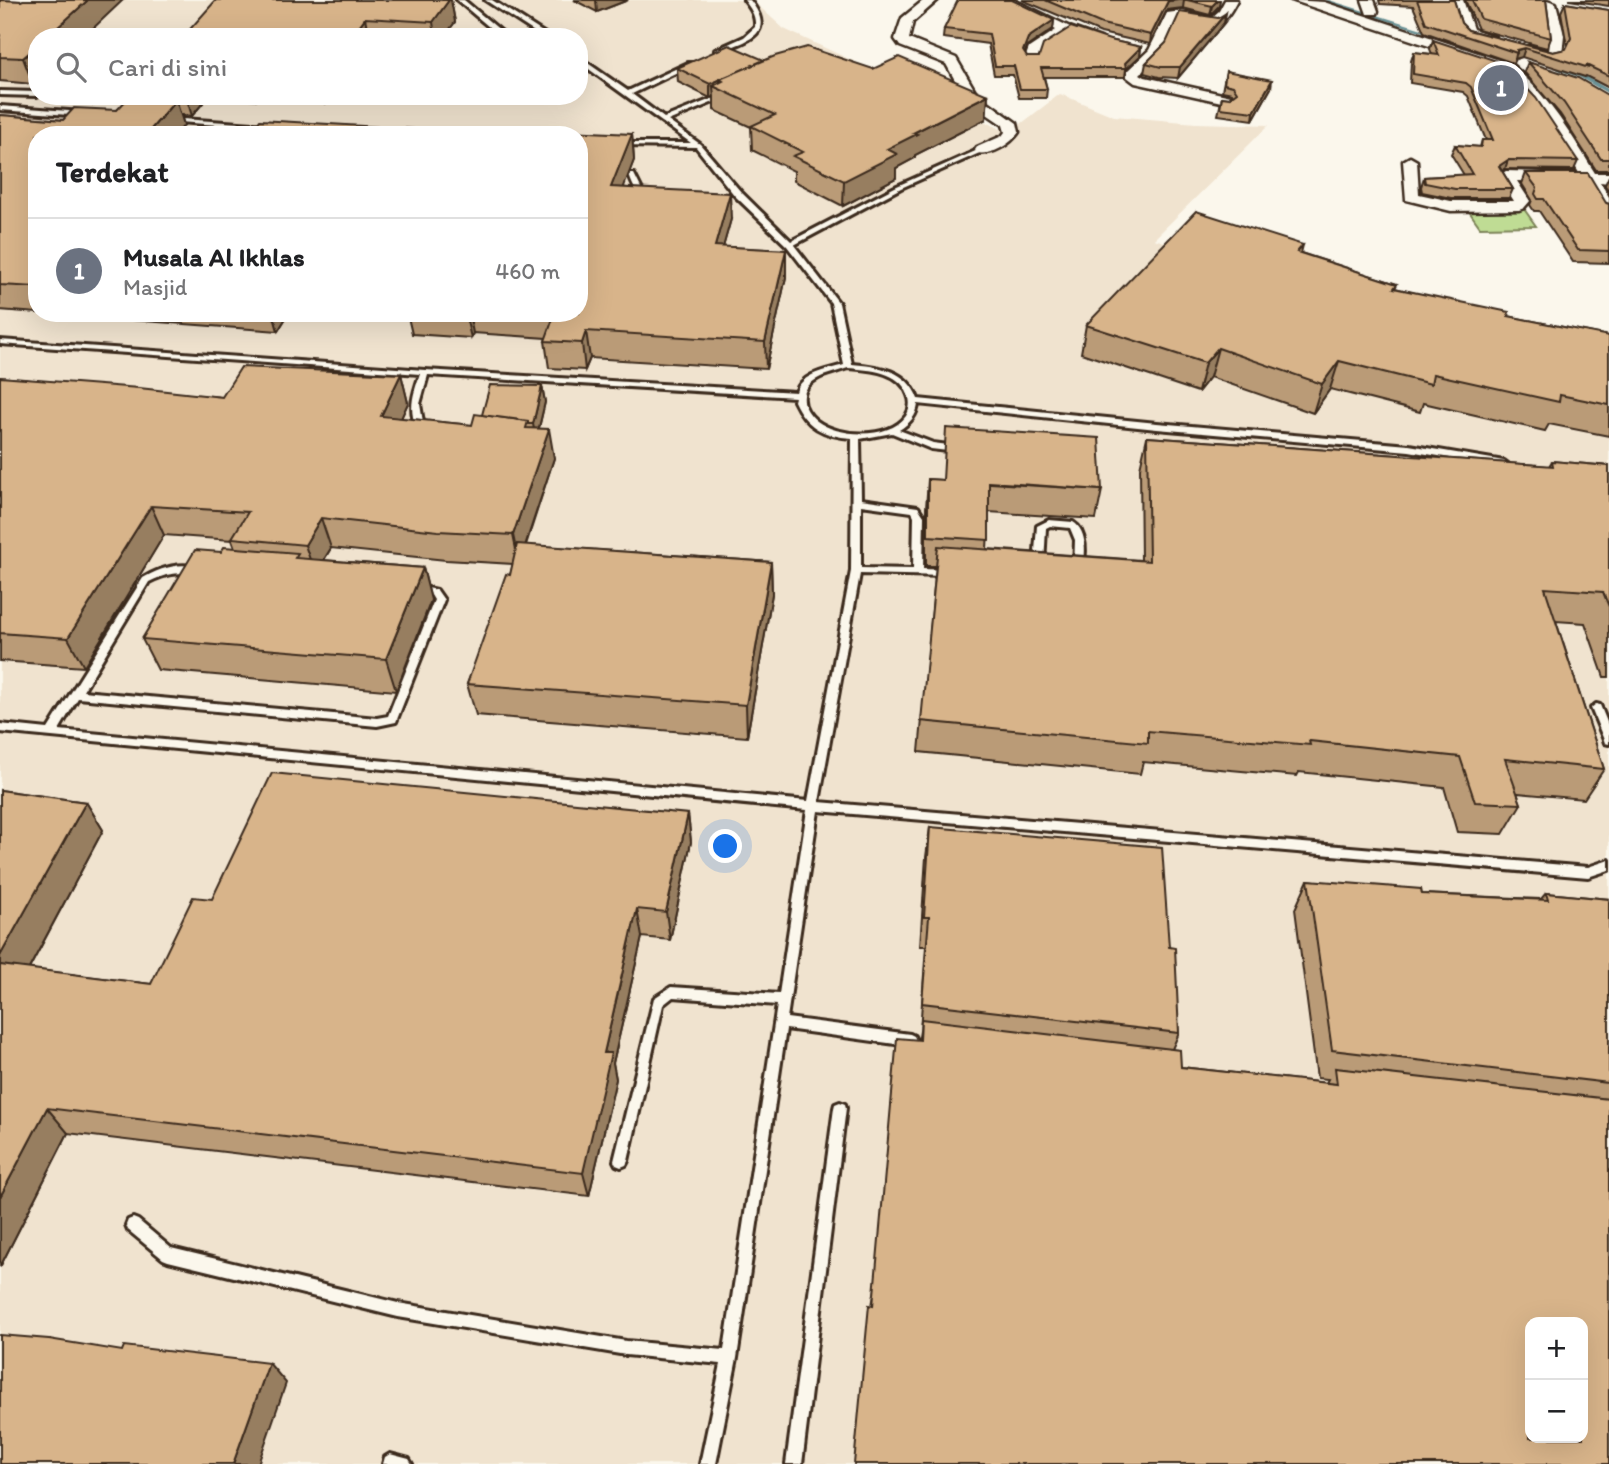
<!DOCTYPE html>
<html lang="id">
<meta charset="utf-8">
<style>
body{margin:0;font-family:Itim,sans-serif;background:#f6f6f6;color:#202124}
.controls{position:absolute;right:21px;bottom:21px;display:grid;overflow:hidden;border-radius:14px;box-shadow:0 7px 28px #0002}
.controls button{width:63px;height:63px;display:grid;place-items:center;padding:0;border:0;border-bottom:2px solid #e0e0e0;background:#fff;color:#202124;font:35px sans-serif}
.you{position:absolute;left:726px;top:847px;width:24px;height:24px;margin:-18px;border:5px solid #fff;border-radius:50%;background:#1a73e8;box-shadow:0 0 0 10px #1a73e833}
.badge{display:grid;place-items:center;width:46px;height:46px;border-radius:50%;background:#111827;color:#fff;font-size:23px;font-weight:700}
.pin{position:absolute;translate:-50% -50%;border:4px solid #fff;box-shadow:0 2px 7px #0006}
.list{margin:0;padding:0;list-style:none}
h2{display:flex;justify-content:space-between;align-items:center;height:91px;margin:0;padding:0 28px;font-size:30px}
h2 small{font-size:23px;font-weight:400;color:#757577}
.list li{display:grid;grid-template-columns:46px 1fr auto;gap:21px;align-items:center;box-sizing:border-box;height:105px;padding:0 28px;border-top:2px solid #e0e0e0}
.list b{display:block;font-size:26px;white-space:nowrap}
.list p{margin:0;font-size:23px;white-space:nowrap;color:#757577}
.list em{font-size:23px;font-style:normal;color:#757577}
.icon{flex:none;width:38px;height:38px;fill:none;stroke:currentColor;stroke-width:2;stroke-linecap:round;stroke-linejoin:round}
.map{position:relative;flex:none;width:1609px;height:1464px;overflow:hidden}
.search{position:absolute;background:#fff;box-shadow:0 7px 28px #0002;left:28px;top:28px;width:560px;height:77px;display:flex;align-items:center;gap:18px;box-sizing:border-box;padding:0 24px;border-radius:28px;color:#757577;font-size:26px}
.panel{position:absolute;background:#fff;box-shadow:0 7px 28px #0002;left:28px;top:126px;width:560px;height:196px;border-radius:28px}
.map>svg:first-child{display:block}
.built{fill:#f0e3cf;fill-rule:evenodd}
.green{fill:#bfdc94;stroke:#7d8359;stroke-width:2}
.lines{fill:none;stroke-linecap:round;stroke-linejoin:round}
.stream{fill:#699195;fill-rule:evenodd}
.lane-casing{stroke:#3b2a1e;stroke-width:6}
.street-casing{stroke:#3b2a1e;stroke-width:5}
.lane{fill:#fbf7ec;fill-rule:evenodd}
.street{fill:#fbf7ec;fill-rule:evenodd}
.wall{fill:#ba9b77;stroke:#3b2a1e;stroke-width:2}
.shaded-wall{fill:#977e61;stroke:#3b2a1e;stroke-width:2}
.building{fill:#d8b48a;stroke:#3b2a1e;stroke-width:2;fill-rule:evenodd}
</style>
<div class="map">
<svg width="1609" height="1464" viewBox="0 0 1609 1464">
<rect width="100%" height="100%" fill="#fbf7ec"/>
<filter id="ink" filterUnits="userSpaceOnUse"><feTurbulence type="fractalNoise" baseFrequency=".0143" numOctaves="2"/><feDisplacementMap in="SourceGraphic" scale="14" xChannelSelector="R" yChannelSelector="G"/><feConvolveMatrix kernelMatrix="1 2 1 2 8 2 1 2 1" color-interpolation-filters="sRGB"/></filter>
<g filter="url(#ink)">
<path class="built" d="M0,0H752L784,29L1009,133L1060,94L1114,116L1196,123L1269,125L1154,239L1609,371V1464H0ZM37,37H579V96H37ZM37,135H579V313H37ZM1530,1322H1583V1438H1530Z"/>
<path class="green" d="M1524,209L1536,226L1480,227L1468,210Z"/>
<g class="lines">
<g class="stream">
<path d="M1322,0H1329L1435,33L1430,34Z"/>
<path d="M1560,67L1583,75L1609,90V94L1579,77L1558,70L1557,69Z"/>
</g>
<g class="lane-casing">
<g id="lane">
<path d="M457,0H464L508,37H501Z"/>
<path d="M485,0H492L550,37H542Z"/>
<path d="M744,0H750C777,35 748,40 719,52H715V50L744,37L755,27C756,16 751,9 744,0Z"/>
<path d="M579,57L628,91L688,63H692V65L632,94L664,118L724,94H728V96L668,121L700,144L741,192L791,241L897,186L980,149H984V151L901,188L794,245L839,303L852,364C878,366 908,370 918,399L1157,423L1409,445L1504,461L1508,464L1504,467L1409,451L1157,429L918,404C917,416 909,424 899,430L933,443L956,446L960,449L956,452L931,449L892,433L860,439L861,499L918,507L924,516L923,569L947,570L952,573L947,576L860,574L819,802L1588,867L1609,860V870L1588,877L818,811L787,1018L910,1034L914,1036L916,1040L914,1044L910,1046L786,1029L737,1358L716,1464H700L721,1364L626,1355L398,1317L168,1261L163,1259L128,1230L126,1225L128,1220L133,1218L138,1220L171,1248L398,1303L626,1341L724,1350L777,1005L673,997L663,1005L628,1161L626,1165L621,1167L616,1165L614,1161L654,998L671,987L779,994L807,810L0,732V724L48,729L143,578C158,569 185,559 201,570C193,575 182,572 172,574C164,575 157,578 149,582L83,691L377,718L388,716L434,600L431,595L411,590L409,588L411,586L414,585L437,590L444,600L396,722L377,726L78,698L59,730L808,801L851,571L852,438C823,436 806,427 794,401L795,397L428,375L420,404L423,422L432,428L428,431L416,426C408,408 414,392 420,374L0,344V340L425,370L796,392C802,373 827,370 844,365L831,303L787,246L735,196L696,147L618,146V144L620,143H691L579,62ZM848,368C870,370 900,371 908,395C911,402 910,410 906,416C889,440 838,437 817,421C798,405 799,386 823,376C831,373 840,371 848,368ZM861,505L912,512L914,516L913,569L861,568Z"/>
<path d="M0,91L37,92V96L0,95Z"/>
<path d="M0,106L83,112L86,114L83,116L0,110Z"/>
<path d="M169,118L268,125L271,127L268,129L167,121V119Z"/>
<path d="M630,174H634L642,190L651,194V198C637,198 633,186 629,175Z"/>
<path d="M1049,520L1073,522C1088,531 1086,556 1082,571L1079,572L1074,569L1075,540L1070,528L1050,526L1046,528L1044,564L1039,567L1036,566L1034,564L1037,526Z"/>
<path d="M1596,704L1600,705L1609,727V744L1605,743L1604,740L1591,708Z"/>
<path d="M840,1102L845,1104L846,1108L802,1464H786L834,1108L835,1104Z"/>
<path d="M390,1454L409,1459L412,1464H383L385,1457Z"/>
</g>
</g>
<g class="street-casing">
<g id="street">
<path d="M924,0H938L913,22L909,39L956,58L977,94L1017,123L1019,132C1011,144 992,156 977,153L975,150L977,147L1002,136L1005,132L1003,125L966,100L946,64L900,46L895,39L902,18Z"/>
<path d="M998,0H1014L1070,27L1101,38L1094,42L1067,35L1040,53L1036,64H1026L1024,61L1029,48L1056,30Z"/>
<path d="M1225,0H1237C1214,45 1209,15 1177,19L1162,52L1140,74L1145,77L1231,96V102L1226,103L1135,83L1127,77V71L1149,50L1167,13L1182,11L1211,18L1219,11Z"/>
<path d="M1291,0L1324,2L1511,64C1547,95 1571,133 1595,173H1609V183L1600,182L1609,197V215L1603,213L1585,182L1517,181L1530,201L1524,208L1519,210L1451,211L1406,200L1403,161L1410,157L1417,161L1419,194L1451,201H1514L1498,176L1506,171L1579,173C1557,134 1535,99 1501,70Z"/>
<path d="M1362,0H1374L1378,11L1377,14H1367Z"/>
<path d="M1451,0H1463L1473,29L1496,37V43H1486L1462,34Z"/>
<path d="M1547,0L1556,3L1564,35L1562,54L1550,59L1523,53L1521,50L1528,46L1549,51L1551,35L1544,3Z"/>
</g>
</g>
<use href="#lane" class="lane"/>
<use href="#street" class="street"/>
</g>
<g class="wall">
<path d="M0,0L21,1L37,37V80L33,84L0,81Z"/>
<path d="M449,0H451L455,22L444,37H183Z"/>
<path d="M574,0H628L597,12Z"/>
<path d="M1022,0H1218L1219,6L1210,15L1183,8L1167,10L1150,44L1101,33Z"/>
<path d="M1379,0H1454L1461,23L1468,30L1553,52L1566,49L1567,46L1561,12L1565,3L1609,10V88L1586,76L1585,77L1522,57L1515,59L1513,63L1424,32L1413,6L1380,4Z"/>
<path d="M1465,0H1546L1551,38L1547,48L1478,29Z"/>
<path d="M1569,0H1609V6Z"/>
<path d="M1054,20L1053,29L1027,47L1024,53L1027,57H1039L1110,40L1141,47L1140,56L1126,69L1125,77H1044L1047,89L1046,98H1019L1013,75H994L988,44L943,38L944,29Z"/>
<path d="M1224,23L1178,78L1159,77L1144,73L1146,63L1166,43Z"/>
<path d="M1433,40L1578,161L1574,170L1505,169L1502,171L1513,189L1509,198H1451L1422,192L1421,187L1424,177L1464,175L1451,154L1455,145L1480,147L1482,140H1486L1468,96L1463,92L1410,83L1411,61L1414,52L1432,54L1430,49Z"/>
<path d="M764,60L873,69L988,95L986,119L915,155V158L896,168V178L843,206L794,181V171L752,150L751,127L714,110V97L710,98L678,82L677,68Z"/>
<path d="M1528,62L1609,96V170H1596L1560,114L1524,72Z"/>
<path d="M1226,71L1271,88L1253,120L1218,115L1222,97L1229,98L1233,95L1232,93L1222,91Z"/>
<path d="M140,96H330L325,103L208,97L192,116L181,115L184,125L37,135V313L0,310V115L63,120L117,110L140,98Z"/>
<path d="M632,134L634,160L623,187L731,219L723,247L786,250V277L766,369L590,358L585,370L549,368L545,341L546,338L473,333L471,338L412,334L407,313H579Z"/>
<path d="M1526,173L1609,204V263L1573,262L1539,211H1534L1530,205L1532,200L1522,184Z"/>
<path d="M1609,176V192L1605,185Z"/>
<path d="M1303,245L1301,253L1397,284L1395,288L1508,316L1609,336V436L1549,424L1545,431L1423,403L1420,412L1330,389L1313,413L1210,377L1198,392L1081,353L1086,325Z"/>
<path d="M38,313H289L278,331Z"/>
<path d="M401,374L408,403L401,418L472,425L482,415L542,386L545,402L539,428L554,458L526,545L771,562L772,594L747,737L476,715L467,684L510,575L513,564L446,560L331,548L324,560L423,568L431,600L396,691L158,670L142,639L221,552L235,548L232,540L164,535L84,667L0,661V377L222,397Z"/>
<path d="M1147,437L1549,466L1552,461L1609,466V677H1604L1585,623L1556,621L1604,769L1584,799L1517,793L1521,804L1503,834L1457,832L1444,787L1299,772L1297,776L1143,762L1140,774L919,752L936,566H926V508L928,479L1102,490L1096,519L989,512L987,549L1141,560L1140,468Z"/>
<path d="M0,790L86,802L103,830L29,969L151,984L212,899L688,814L691,842L670,940L642,937L613,1063L616,1079L589,1196L68,1133L0,1267Z"/>
<path d="M930,827L1169,947L1179,1033L1172,1049L1181,1067L1326,1083L1328,1079L1317,1078L1295,909L1308,880L1422,894L1541,899L1546,893L1609,899V1464L872,1306L920,1031L926,946H920L926,857Z"/>
</g>
<g class="shaded-wall">
<path d="M88,0H123L84,37H47Z"/>
<path d="M449,0H451L455,22L444,37H435L433,22Z"/>
<path d="M596,0H628L597,12Z"/>
<path d="M1178,0H1184L1183,8L1167,10L1150,44L1151,35L1168,1Z"/>
<path d="M1218,0H1220L1219,6L1210,15L1212,6Z"/>
<path d="M1226,13L1224,23L1178,78L1180,67Z"/>
<path d="M365,18L369,37H351Z"/>
<path d="M1054,20L1053,29L1027,47L1022,60L1023,51L1028,38Z"/>
<path d="M37,46V80L33,84L23,58Z"/>
<path d="M1141,47L1140,56L1126,69L1125,63Z"/>
<path d="M1525,48L1522,57L1515,59L1517,50Z"/>
<path d="M764,60L723,81L720,79V89L713,86L714,97L710,98V84Z"/>
<path d="M1272,80L1271,88L1253,120L1254,112Z"/>
<path d="M988,95L986,119L915,155V158L896,168V178L843,206L844,181L887,149L913,133Z"/>
<path d="M186,96H208V97L192,116Z"/>
<path d="M324,96H330L325,103Z"/>
<path d="M176,100L184,125L176,135H146Z"/>
<path d="M632,134L634,160L614,213L611,187Z"/>
<path d="M1508,160L1505,169L1495,175L1499,166Z"/>
<path d="M730,193L731,219L716,272L715,246Z"/>
<path d="M786,250V277L766,369L765,342Z"/>
<path d="M273,313H289L278,331Z"/>
<path d="M465,313H469L473,333L471,338Z"/>
<path d="M586,331L590,358L585,370L582,343Z"/>
<path d="M1218,348L1210,377L1198,392L1205,363Z"/>
<path d="M1339,361L1330,389L1313,413L1322,384Z"/>
<path d="M401,374L408,403L389,445L381,416Z"/>
<path d="M542,386L545,402L536,440L533,424Z"/>
<path d="M549,429L554,458L519,564L513,535Z"/>
<path d="M151,506L164,535L84,667L68,638Z"/>
<path d="M321,518L331,548L315,574L305,545Z"/>
<path d="M771,562L772,594L747,737L746,705Z"/>
<path d="M423,568L431,600L396,691L386,659Z"/>
<path d="M86,802L103,830L17,991L0,970V956Z"/>
<path d="M688,814L691,842L670,940L666,912Z"/>
<path d="M637,909L642,937L613,1063L616,1079L589,1196L583,1173L604,1053Z"/>
<path d="M47,1108L68,1133L0,1267V1197Z"/>
<path d="M269,1363L286,1383L258,1464H233Z"/>
</g>
<g class="building">
<path d="M0,0L21,1L23,0H88L47,37H37V46L23,58L0,57Z"/>
<path d="M216,0H449L433,22L365,18L351,37H183Z"/>
<path d="M958,0H1012L1054,20L1028,38L1023,51L1027,57H1039L1043,45L1071,27L1110,40L1141,47L1125,63L1126,68H1041L1047,89H1020L1014,66H995L989,34L944,29Z"/>
<path d="M1045,0H1178L1168,1L1151,35L1102,24Z"/>
<path d="M1187,0H1218L1212,6Z"/>
<path d="M1417,0H1454L1461,23L1468,30L1553,52L1566,49L1571,38L1565,3L1609,10V76L1586,65L1589,68L1525,48L1517,50V53L1426,23Z"/>
<path d="M1472,0H1546L1551,38L1481,19Z"/>
<path d="M1180,12L1218,18L1226,13L1180,67H1161L1146,63L1166,43Z"/>
<path d="M1433,40L1503,63L1536,98L1578,161L1508,160L1499,166L1513,189H1455L1425,183L1424,177L1472,174L1455,145L1481,147L1482,140H1493L1471,87L1466,83L1413,74L1414,52L1439,55Z"/>
<path d="M729,45L764,60L710,84L677,68Z"/>
<path d="M807,47L873,69L899,57L988,95L913,133L917,134L887,149L897,154L844,181L793,156L803,152L751,126L775,115L713,86L723,81L720,79L775,56Z"/>
<path d="M1528,62L1578,78L1609,96V159H1601L1564,103Z"/>
<path d="M1226,71L1272,80L1254,112L1220,108L1222,97L1229,98L1237,92L1233,86L1224,84Z"/>
<path d="M129,97L176,100L146,135H37V287L0,285V115L63,120L74,108L117,110Z"/>
<path d="M260,120L520,135H249Z"/>
<path d="M546,130L632,134L611,187L730,193L715,246L786,250L765,342L586,331L582,343L545,341L555,313H579V135H544Z"/>
<path d="M1526,173H1588L1606,203L1609,204V251L1578,250L1544,199H1538L1535,194L1537,188Z"/>
<path d="M1196,211L1303,245L1297,252L1397,284L1394,288L1509,312L1508,316L1609,336V405L1560,395L1559,402L1433,374L1431,384L1339,361L1322,384L1218,348L1205,363L1086,325Z"/>
<path d="M241,367L401,374L381,416L472,425L475,414L528,421L526,428L549,429L513,535L438,531L321,518L305,545L232,538L248,512L151,506L68,638L0,633V377L139,388L222,397Z"/>
<path d="M490,385L542,386L533,424H528V421L482,415Z"/>
<path d="M946,428L1099,438L1102,490L989,482V540L928,536V479L943,480Z"/>
<path d="M1147,437L1553,466L1552,461L1609,466V607L1603,592L1545,588L1604,769L1505,759L1521,804L1475,802L1460,757L1309,741L1310,745L1148,731V743L921,721L938,546L1149,561Z"/>
<path d="M517,544L771,562L746,705L467,684L506,574L510,575Z"/>
<path d="M224,547L298,553L295,558L423,568L386,659L142,639L195,550L221,552Z"/>
<path d="M272,773L688,814L666,912L637,909L604,1053H611L583,1173L47,1108L0,1197V965L151,984L193,897L212,899Z"/>
<path d="M0,790L86,802L0,956Z"/>
<path d="M930,827L1162,847L1169,947L1175,948L1179,1033L922,1003L929,917H924Z"/>
<path d="M1308,880L1421,889L1422,894L1548,900L1546,893L1609,899V1083L1332,1050Z"/>
<path d="M921,1019L1180,1050L1181,1067L1337,1084L1335,1068L1609,1099V1464H854L869,1305L873,1306L897,1038L920,1040ZM1530,1322H1583V1438H1530Z"/>
<path d="M0,1335L49,1339L122,1351L124,1346L269,1363L233,1464H0Z"/>
</g>
</g>
</svg>
<div class="controls">
<button>+</button>
<button>−</button>
</div>
<div class="you"></div>
<div class="pin badge" style="left:1501px;top:88px;background:#6b7280">1</div>
<div class="search"><svg class="icon" aria-label="search" viewBox="0 0 24 24"><circle cx="10" cy="10" r="6"/><path d="M15 15l6 6"/></svg>Cari di sini</div>
<section class="panel">
<h2>Terdekat<small></small></h2>
<ul class="list">
<li><span class="badge" style="background:#6b7280">1</span><div><b>Musala Al Ikhlas</b><p>Masjid</p></div><em>460 m</em></li>
</ul>
</section>
</div>
